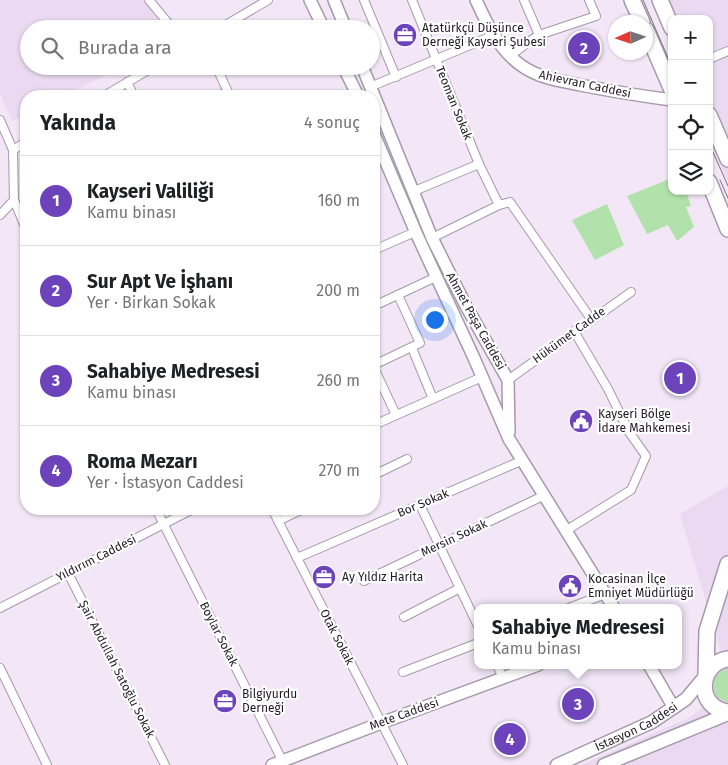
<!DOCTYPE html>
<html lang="tr">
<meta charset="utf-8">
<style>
body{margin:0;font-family:"Fira Sans",sans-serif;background:#f6f6f6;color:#202124}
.controls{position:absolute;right:15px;top:15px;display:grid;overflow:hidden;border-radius:10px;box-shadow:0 1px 4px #0004}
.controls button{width:45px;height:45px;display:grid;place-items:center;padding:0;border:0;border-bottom:1px solid #e0e0e0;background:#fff;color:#202124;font:25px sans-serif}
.compass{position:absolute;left:608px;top:15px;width:45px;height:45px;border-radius:50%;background:#fff;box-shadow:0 1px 4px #0004;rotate:267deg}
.you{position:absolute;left:434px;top:319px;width:18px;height:18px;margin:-12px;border:4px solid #fff;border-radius:50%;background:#1a73e8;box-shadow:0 0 0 8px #1a73e833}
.badge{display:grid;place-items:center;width:32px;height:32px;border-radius:50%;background:#6d43bb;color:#fff;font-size:16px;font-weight:700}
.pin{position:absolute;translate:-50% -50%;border:2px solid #fff;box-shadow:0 1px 5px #0006}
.popup{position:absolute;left:474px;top:604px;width:208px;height:65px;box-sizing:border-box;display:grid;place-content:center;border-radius:10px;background:#fff;filter:drop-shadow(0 1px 4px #0005);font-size:16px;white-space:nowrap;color:#757577}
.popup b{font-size:19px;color:#202124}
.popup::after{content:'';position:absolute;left:50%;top:100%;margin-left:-10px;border:10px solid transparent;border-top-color:#fff}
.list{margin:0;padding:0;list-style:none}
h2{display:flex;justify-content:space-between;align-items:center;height:65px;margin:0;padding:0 20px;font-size:21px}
h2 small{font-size:16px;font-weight:400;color:#757577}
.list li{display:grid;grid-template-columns:32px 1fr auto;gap:15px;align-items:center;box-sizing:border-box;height:90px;padding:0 20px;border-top:1px solid #e0e0e0}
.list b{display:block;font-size:19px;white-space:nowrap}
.list p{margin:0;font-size:16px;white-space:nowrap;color:#757577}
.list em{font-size:16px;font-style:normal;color:#757577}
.icon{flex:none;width:28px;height:28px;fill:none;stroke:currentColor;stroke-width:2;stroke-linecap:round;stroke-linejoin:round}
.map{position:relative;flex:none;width:728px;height:765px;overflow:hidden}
.search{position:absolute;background:#fff;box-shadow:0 1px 4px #0004;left:20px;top:20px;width:360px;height:55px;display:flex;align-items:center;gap:12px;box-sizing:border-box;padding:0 18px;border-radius:28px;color:#757577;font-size:19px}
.panel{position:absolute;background:#fff;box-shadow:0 1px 4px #0004;left:20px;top:90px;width:360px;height:425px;border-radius:20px}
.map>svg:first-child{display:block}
.built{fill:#ead9f0}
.green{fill:#b1e2ab}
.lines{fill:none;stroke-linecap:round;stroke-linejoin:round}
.street-casing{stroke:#a59aa9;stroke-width:10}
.secondary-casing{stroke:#a59aa9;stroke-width:14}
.primary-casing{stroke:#a59aa9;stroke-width:15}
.highway-casing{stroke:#a59aa9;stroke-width:18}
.street{stroke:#fff;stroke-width:8}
.secondary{stroke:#fff;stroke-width:11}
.primary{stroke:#fff;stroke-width:12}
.highway{stroke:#fff;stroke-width:15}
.tram{stroke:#7a737e;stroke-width:1}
.labels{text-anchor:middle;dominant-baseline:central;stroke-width:4.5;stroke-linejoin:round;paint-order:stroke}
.poi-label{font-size:12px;fill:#1f1b21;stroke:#fff;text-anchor:start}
.street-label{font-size:12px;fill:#1f1b21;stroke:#fff}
</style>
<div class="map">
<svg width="728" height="765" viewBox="0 0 728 765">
<rect width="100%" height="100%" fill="#f2e6f7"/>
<g class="built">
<path d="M0,0H143L165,29H29V66H125L63,96H26V114L12,121L0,93Z"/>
<path d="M651,0H728V182L709,138V19H672V49Z"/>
<path d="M728,486V676L680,514Z"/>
<path d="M728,687V765H581L689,718Z"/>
</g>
<g class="green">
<path d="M672,178V191H686L691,206L686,207L694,227L677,241L668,225L647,234L627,196Z"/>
<path d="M607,204L624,245L595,260L572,220Z"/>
<path d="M728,669V703L717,697C710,685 714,672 728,669Z"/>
</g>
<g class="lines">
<g class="street-casing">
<g id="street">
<path d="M149,0L173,29"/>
<path d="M364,0L396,77"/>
<path d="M412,0L479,164L499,205"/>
<path d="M524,0L539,35"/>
<path d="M219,29L268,0"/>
<path d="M510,56L527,43L539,35L596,16L589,0"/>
<path d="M709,59L728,51"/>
<path d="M216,66L228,92L218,96"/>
<path d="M127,82L134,96"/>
<path d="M370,87L494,35"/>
<path d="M104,96L155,66"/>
<path d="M0,120L13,150L14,200L26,229"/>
<path d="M13,150L26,142"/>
<path d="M412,192L479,164"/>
<path d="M0,215L14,200"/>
<path d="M432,238L499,205L510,202L591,319"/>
<path d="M374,250L415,232"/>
<path d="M374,306L436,277"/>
<path d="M412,348L433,399"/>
<path d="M374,365L420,343L398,295"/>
<path d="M374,368L396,415"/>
<path d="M508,380L631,292"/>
<path d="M374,425L482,377"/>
<path d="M374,475L407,459"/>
<path d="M420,505L478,626"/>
<path d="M156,509L282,760"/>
<path d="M272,509L403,765"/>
<path d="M278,521L303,509"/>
<path d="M567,530L631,490L646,456L629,432L608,389L574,331"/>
<path d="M297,558L523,460"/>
<path d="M68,573L165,765"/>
<path d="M364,581L545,495"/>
<path d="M0,608L193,509"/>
<path d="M569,608L605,594"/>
<path d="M404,617L460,588"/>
<path d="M497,665L503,678"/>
<path d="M0,668L47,765"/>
<path d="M403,672L478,643"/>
</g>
</g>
<g class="secondary-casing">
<g id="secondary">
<path d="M310,0L324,29"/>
<path d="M334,0L346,29"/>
<path d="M476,0C487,24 499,50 522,66C539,78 560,81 580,85C611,91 641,96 672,100"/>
<path d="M343,66L358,96"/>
<path d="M362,66L432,238L466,306L508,380L509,432"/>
<path d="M374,134L417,235L474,358L509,439L614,608"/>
<path d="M649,665L674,708"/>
<path d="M272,765L381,723L538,665"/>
</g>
</g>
<g class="primary-casing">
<g id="primary">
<path id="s1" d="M557,765L652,722L686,699L706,675"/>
<path d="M604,765L728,714"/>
</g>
</g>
<g class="highway-casing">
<g id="highway">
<path d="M632,0L642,22"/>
<path d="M660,0L672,28"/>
<path d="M646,30L672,90"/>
<path d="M709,115L728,159"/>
<path d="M709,182L728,229"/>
<path d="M728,659C697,664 696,708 728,712"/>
<path d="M706,675L707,631L728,564"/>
</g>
</g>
<use href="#street" class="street"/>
<use href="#secondary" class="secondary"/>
<use href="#primary" class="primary"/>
<use href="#highway" class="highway"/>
<g class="tram">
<path d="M643,0L672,67"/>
<path d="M709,143L728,186"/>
<path d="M720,180L728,198"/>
</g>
</g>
<defs>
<g id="office-disc" transform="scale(1.25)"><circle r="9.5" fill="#6d43bb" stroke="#fff"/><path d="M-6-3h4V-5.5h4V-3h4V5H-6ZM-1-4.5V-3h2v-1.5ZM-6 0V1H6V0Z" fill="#fff"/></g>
<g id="civic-disc" transform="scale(1.25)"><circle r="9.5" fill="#6d43bb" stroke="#fff"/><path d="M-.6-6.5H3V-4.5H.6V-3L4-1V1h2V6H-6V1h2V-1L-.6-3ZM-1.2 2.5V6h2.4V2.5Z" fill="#fff"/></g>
</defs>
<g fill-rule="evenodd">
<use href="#office-disc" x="405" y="35"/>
<use href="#civic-disc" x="581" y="421"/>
<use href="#office-disc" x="324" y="577"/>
<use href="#civic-disc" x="570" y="586"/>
<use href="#office-disc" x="225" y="701"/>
</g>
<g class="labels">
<g class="poi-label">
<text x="422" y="28">Atatürkçü Düşünce<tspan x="422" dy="14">Derneği Kayseri Şubesi</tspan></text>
<text x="598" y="414">Kayseri Bölge<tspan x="598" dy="14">İdare Mahkemesi</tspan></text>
<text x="342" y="577">Ay Yıldız Harita</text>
<text x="588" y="579">Kocasinan İlçe<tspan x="588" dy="14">Emniyet Müdürlüğü</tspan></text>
<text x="242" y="694">Bilgiyurdu<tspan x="242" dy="14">Derneği</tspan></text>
</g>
<g class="street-label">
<text transform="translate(585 84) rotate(12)">Ahievran Caddesi</text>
<text transform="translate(454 103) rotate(68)">Teoman Sokak</text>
<text transform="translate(476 321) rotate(61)">Ahmet Paşa Caddesi</text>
<text transform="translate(569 335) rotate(-36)">Hükümet Cadde</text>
<text transform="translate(423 503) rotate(-23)">Bor Sokak</text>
<text transform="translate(454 538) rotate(-25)">Mersin Sokak</text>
<text transform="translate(96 558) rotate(-27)">Yıldırım Caddesi</text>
<text transform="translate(219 634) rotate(63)">Boylar Sokak</text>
<text transform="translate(337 637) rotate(63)">Otak Sokak</text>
<text transform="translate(117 669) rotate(63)">Şair Abdullah Satoğlu Sokak</text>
<text transform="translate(404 714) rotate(-20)">Mete Caddesi</text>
<text stroke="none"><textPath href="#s1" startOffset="88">İstasyon Caddesi</textPath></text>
</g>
</g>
</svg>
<div class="controls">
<button>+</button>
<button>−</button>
<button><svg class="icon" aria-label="locate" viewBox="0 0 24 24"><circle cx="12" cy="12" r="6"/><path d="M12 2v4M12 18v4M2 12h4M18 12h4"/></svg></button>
<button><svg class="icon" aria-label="layers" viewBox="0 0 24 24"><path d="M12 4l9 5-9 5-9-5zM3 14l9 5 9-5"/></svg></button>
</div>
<svg class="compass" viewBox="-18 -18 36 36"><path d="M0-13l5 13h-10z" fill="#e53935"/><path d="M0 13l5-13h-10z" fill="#757577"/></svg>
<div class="you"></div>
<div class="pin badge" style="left:680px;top:378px">1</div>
<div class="pin badge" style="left:584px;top:48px">2</div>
<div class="pin badge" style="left:578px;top:704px">3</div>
<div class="popup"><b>Sahabiye Medresesi</b>Kamu binası</div>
<div class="pin badge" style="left:510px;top:739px">4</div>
<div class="search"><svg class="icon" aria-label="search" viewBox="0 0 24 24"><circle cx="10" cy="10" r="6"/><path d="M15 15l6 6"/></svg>Burada ara</div>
<section class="panel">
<h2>Yakında<small>4 sonuç</small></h2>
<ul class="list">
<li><span class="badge">1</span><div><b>Kayseri Valiliği</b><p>Kamu binası</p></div><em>160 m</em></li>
<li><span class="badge">2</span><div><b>Sur Apt Ve İşhanı</b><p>Yer · Birkan Sokak</p></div><em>200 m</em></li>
<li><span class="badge">3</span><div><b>Sahabiye Medresesi</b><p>Kamu binası</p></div><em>260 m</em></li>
<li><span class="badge">4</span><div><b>Roma Mezarı</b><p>Yer · İstasyon Caddesi</p></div><em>270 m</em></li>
</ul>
</section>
</div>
